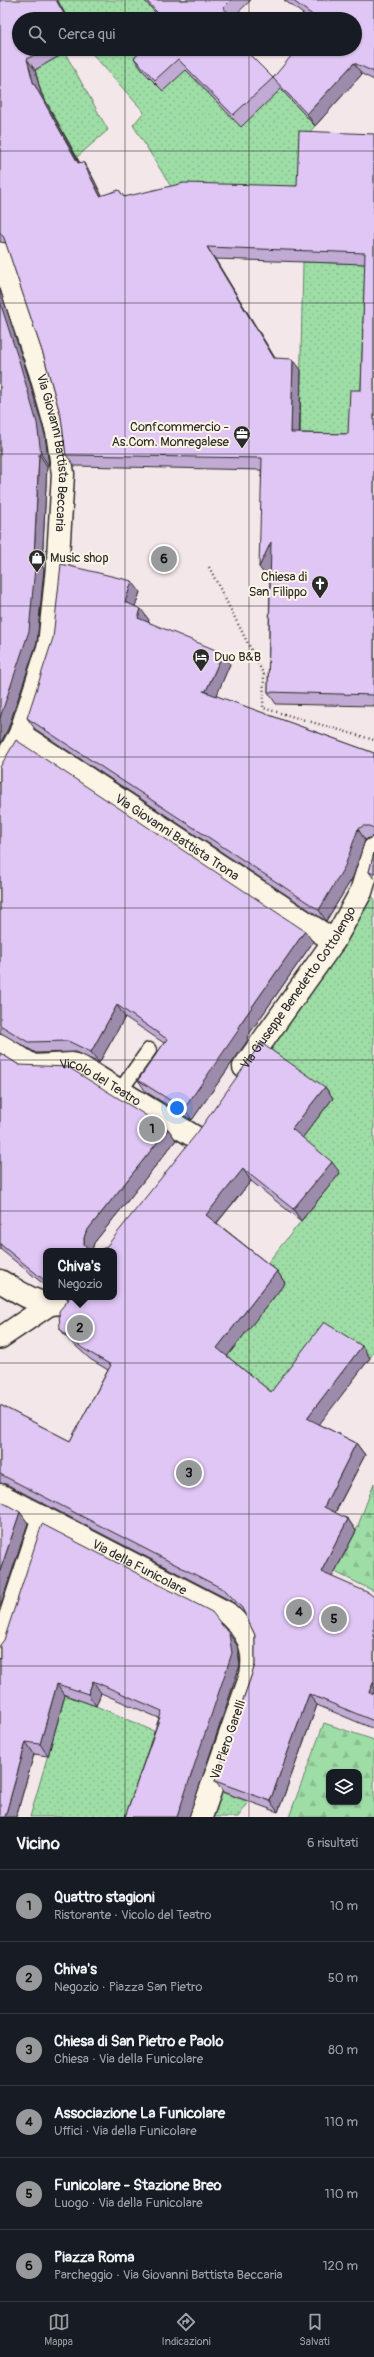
<!DOCTYPE html>
<html lang="it">
<meta charset="utf-8">
<style>
body{margin:0;font-family:Pangolin,sans-serif;background:#242831;color:#f1f3f6}
.controls{position:absolute;right:12px;bottom:12px;display:grid;overflow:hidden;border-radius:8px;box-shadow:0 1px 3px #0004}
.controls button{width:36px;height:36px;display:grid;place-items:center;padding:0;border:0;border-bottom:1px solid #363941;background:#171b24;color:#f1f3f6;font:20px sans-serif}
.you{position:absolute;left:177px;top:1108px;width:14px;height:14px;margin:-10px;border:3px solid #fff;border-radius:50%;background:#1a73e8;box-shadow:0 0 0 6px #1a73e833}
.badge{display:grid;place-items:center;width:26px;height:26px;border-radius:50%;background:#98999b;color:#111;font-size:13px;font-weight:700}
.pin{position:absolute;translate:-50% -50%;border:2px solid #fff;box-shadow:0 1px 4px #0006}
.popup{position:absolute;left:43px;top:1248px;width:74px;height:52px;box-sizing:border-box;display:grid;place-content:center;border-radius:8px;background:#171b24;filter:drop-shadow(0 1px 3px #0005);font-size:13px;white-space:nowrap;color:#9ea1a6}
.popup b{font-size:15px;color:#f1f3f6}
.popup::after{content:'';position:absolute;left:50%;top:100%;margin-left:-8px;border:8px solid transparent;border-top-color:#171b24}
.list{margin:0;padding:0;list-style:none}
h2{display:flex;justify-content:space-between;align-items:center;height:52px;margin:0;padding:0 16px;font-size:17px}
h2 small{font-size:13px;font-weight:400;color:#9ea1a6}
.list li{display:grid;grid-template-columns:26px 1fr auto;gap:12px;align-items:center;box-sizing:border-box;height:72px;padding:0 16px;border-top:1px solid #363941}
.list b{display:block;font-size:15px;white-space:nowrap}
.list p{margin:0;font-size:13px;white-space:nowrap;color:#9ea1a6}
.list em{font-size:13px;font-style:normal;color:#9ea1a6}
.icon{flex:none;width:22px;height:22px;fill:none;stroke:currentColor;stroke-width:2;stroke-linecap:round;stroke-linejoin:round}
.map{position:relative;flex:none;width:374px;height:1817px;overflow:hidden}
.search{position:absolute;background:#171b24;box-shadow:0 1px 3px #0004;left:12px;right:12px;top:12px;height:44px;display:flex;align-items:center;gap:10px;box-sizing:border-box;padding:0 14px;border-radius:22px;color:#9ea1a6;font-size:15px}
.sheet{height:484px;background:#171b24}
nav{display:flex;justify-content:space-around;align-items:center;box-sizing:border-box;height:56px;border-top:1px solid #363941;background:#171b24;font-size:11px;color:#9ea1a6}
nav a{display:grid;justify-items:center;gap:2px}
nav .on{color:#98999b}
.map>svg:first-child{display:block}
.grass{fill:url(#grass-dots);stroke:#648468}
.forest{fill:url(#forest-firs);stroke:#648468;fill-rule:evenodd}
.lines{fill:none;stroke-linecap:round;stroke-linejoin:round}
.service-casing{stroke:#2b2b2b;stroke-width:17}
.pedestrian-casing{stroke:#2b2b2b;stroke-width:24}
.minor-casing{stroke:#2b2b2b;stroke-width:25}
.path{stroke:#2b2b2b;stroke-width:2.5;stroke-dasharray:1 3;stroke-linecap:butt}
.service{stroke:#fcf5e5;stroke-width:14}
.pedestrian{stroke:#fcf5e5;stroke-width:21}
.minor{stroke:#fcf5e5;stroke-width:22}
.wall{fill:#c1aad3;stroke:#2b2b2b;fill-rule:evenodd}
.shaded-wall{fill:#9d8bac;stroke:#2b2b2b}
.building{fill:#e0c6f5;stroke:#2b2b2b;fill-rule:evenodd}
.grid{fill:none;stroke:#2b2b2b;stroke-width:1;stroke-opacity:0.55}
.labels{text-anchor:middle;dominant-baseline:central;stroke-width:4;stroke-linejoin:round;paint-order:stroke}
.poi-label{font-size:13px;fill:#2b2b2b;stroke:#fcf5e5;text-anchor:end}
.street-label{font-size:13px;fill:#2b2b2b;stroke:#fcf5e5}
</style>
<div class="map">
<svg width="374" height="1817" viewBox="0 0 374 1817">
<defs>
<pattern id="grass-dots" width="8" height="8" patternUnits="userSpaceOnUse"><rect width="8" height="8" fill="#9edda6"/><path d="M2 2h.1M6 6h.1" fill="none" stroke="#88be8f" stroke-width="1.8" stroke-linecap="round"/></pattern>
<pattern id="forest-firs" width="22" height="20" patternUnits="userSpaceOnUse"><rect width="22" height="20" fill="#9edda6"/><path d="M5 1l3.5 6h-7zM16 11l3.5 6h-7z" fill="#88be8f"/></pattern>
</defs>
<rect width="100%" height="100%" fill="#f4e7ea"/>
<filter id="ink" filterUnits="userSpaceOnUse"><feTurbulence type="fractalNoise" baseFrequency=".025" numOctaves="2"/><feDisplacementMap in="SourceGraphic" scale="8" xChannelSelector="R" yChannelSelector="G"/><feConvolveMatrix kernelMatrix="1 2 1 2 8 2 1 2 1" color-interpolation-filters="sRGB"/></filter>
<g filter="url(#ink)">
<g class="grass">
<path d="M58,0H144L161,19H68Z"/>
<path d="M88,49H165L186,70L281,89L315,126L307,135L305,197L178,198L133,125L144,112Z"/>
<path d="M65,53L108,130L77,157L40,90L35,70Z"/>
<path d="M303,262L374,264L356,446L299,445Z"/>
<path d="M371,897L374,898V1351L370,1358L332,1334L265,1428L225,1359L285,1283L264,1267L340,1173L300,1141L333,1098L267,1053Z"/>
<path d="M65,1695L96,1706L165,1736L137,1817H30Z"/>
<path d="M221,1792L249,1802L238,1817H213Z"/>
</g>
<g class="forest">
<path d="M374,1483V1591L335,1572L356,1531Z"/>
<path d="M324,1723L374,1740V1817H289ZM329,1772H359V1802H329Z"/>
</g>
<g class="lines">
<g class="service-casing">
<path id="service" d="M120,1091L149,1050"/>
</g>
<g class="pedestrian-casing">
<path id="pedestrian" d="M0,1338L49,1305"/>
</g>
<g class="minor-casing">
<g id="minor">
<path id="s1" d="M0,253L40,372L57,432L63,474L58,557L49,645L20,734L0,770"/>
<path id="s2" d="M20,734L334,941"/>
<path id="s3" d="M0,1045L33,1066L72,1064L81,1067L195,1137"/>
<path id="s4" d="M244,1067L334,941L361,892L374,849"/>
<path d="M0,1281C18,1291 50,1316 68,1297"/>
<path id="s5" d="M0,1495L227,1613C247,1631 256,1648 251,1675L201,1817"/>
<path d="M0,1647L43,1517"/>
</g>
</g>
<path class="path" d="M209,567L264,675L263,708L374,740"/>
<use href="#service" class="service"/>
<use href="#pedestrian" class="pedestrian"/>
<use href="#minor" class="minor"/>
</g>
<g class="wall">
<path d="M0,0L19,49H71L35,70L41,93L80,163L83,162L91,174L102,196L119,190L124,197L297,186L374,134V706L276,704L268,692L270,573L267,578L261,470L75,466L66,455L61,417L44,357L6,243L0,242ZM215,259L365,264L361,390L348,434L300,433L301,370L275,358Z"/>
<path d="M144,0H251L232,18L233,19H161Z"/>
<path d="M284,0H374V80L362,74L315,126L281,89L241,127L186,70L163,91L142,70L134,58L144,49L273,78L355,19H310Z"/>
<path d="M0,289L28,376L45,435L49,466H47L42,566L44,569L37,642L8,729L0,744Z"/>
<path d="M140,592L135,606L149,620L148,622L230,664L216,696L374,753V837H371L365,840L353,877L326,921L35,729L27,718Z"/>
<path d="M0,767L313,942L247,1037L248,1040L192,1120L146,1092L138,1080L164,1043L125,1017L99,1063L76,1052L36,1053L1,1033H0Z"/>
<path d="M374,853V879L369,872Z"/>
<path d="M0,1053L19,1065L168,1129L176,1140L94,1243L92,1250V1251H46V1286L0,1249Z"/>
<path d="M325,1087L333,1098L302,1138L340,1173L301,1221L251,1181L217,1223L277,1271L285,1283L227,1356L271,1392L362,1346L370,1358L319,1424L356,1443L365,1455L335,1513L348,1519L356,1531L332,1577L374,1597V1729L317,1705L278,1812L223,1792L215,1781L255,1665V1635L245,1614L233,1602L6,1484L0,1483V1405L70,1441L108,1370L90,1359L69,1340L60,1329L68,1300L66,1297H114L106,1247Z"/>
<path d="M0,1645H237L240,1665L189,1817H125L159,1718L101,1693L96,1706L65,1695L48,1756L34,1754L16,1817H0Z"/>
</g>
<g class="shaded-wall">
<path d="M56,0H57L68,19H67Z"/>
<path d="M27,59L35,70L41,93L86,175L78,163L33,82Z"/>
<path d="M354,63L362,74L315,126L307,114Z"/>
<path d="M83,162L91,174L108,208L100,196Z"/>
<path d="M207,247L215,259L282,370L274,358Z"/>
<path d="M0,289L28,376L45,435L49,466L41,454L0,302Z"/>
<path d="M293,359L301,370L299,445L291,433Z"/>
<path d="M39,454L47,466L42,566L44,569L37,642L8,729L0,744V718L34,557Z"/>
<path d="M271,542L279,554L267,578L259,567Z"/>
<path d="M132,581L140,592L133,613L125,602Z"/>
<path d="M141,609L149,620L145,629L138,618Z"/>
<path d="M223,653L230,664L214,702L206,691Z"/>
<path d="M358,829L365,840L353,877L326,921L319,910Z"/>
<path d="M305,931L313,942L247,1037L248,1040L192,1120L184,1109L238,1027Z"/>
<path d="M117,1005L125,1017L99,1063L91,1052Z"/>
<path d="M325,1087L333,1098L300,1141L292,1129Z"/>
<path d="M168,1129L176,1140L94,1243L92,1250V1251H89L84,1244V1238L86,1232Z"/>
<path d="M332,1162L340,1173L301,1221L293,1209Z"/>
<path d="M243,1169L251,1181L214,1226L206,1215Z"/>
<path d="M277,1271L285,1283L225,1359L217,1348Z"/>
<path d="M362,1346L370,1358L315,1430L307,1418Z"/>
<path d="M356,1443L365,1455L332,1518L324,1507Z"/>
<path d="M20,1512L28,1523L0,1607V1571Z"/>
<path d="M348,1519L356,1531L329,1583L321,1572Z"/>
<path d="M229,1634L237,1645L240,1665L189,1817H177Z"/>
<path d="M93,1681L101,1693L96,1706L88,1694Z"/>
<path d="M374,1681V1700L369,1692Z"/>
<path d="M57,1684L65,1695L48,1756L40,1744Z"/>
<path d="M309,1694L317,1705L278,1812L270,1801Z"/>
<path d="M26,1742L34,1754L16,1817H5Z"/>
</g>
<g class="building">
<path d="M0,0H56L67,19H19V49H44L27,59L33,82L78,163L83,162L100,196L119,190L124,197L184,183L297,186L299,131L374,134V695L268,692L271,542L259,567L262,458L66,455L61,417L44,357L4,238L0,232ZM207,247L365,253L361,390H350L348,434L291,433L293,359L274,358Z"/>
<path d="M146,0H231L223,8L228,12L221,19H163Z"/>
<path d="M292,0H374V72L354,63L307,114L273,78L297,49H355V19H318Z"/>
<path d="M144,49H244L273,78L233,115L178,59L155,80L134,58Z"/>
<path d="M0,302L20,364L37,423L41,454H39L34,557H36L29,631L0,718Z"/>
<path d="M61,564L132,581L125,602L141,609L138,618L223,653L206,691H203L374,753V829L370,826H363L358,829L345,866L319,910L27,718L53,638Z"/>
<path d="M16,740L305,931L238,1027L240,1028L184,1109L138,1080L167,1039L117,1005L91,1052L68,1041L28,1042L0,1025V767Z"/>
<path d="M374,853V874L369,872Z"/>
<path d="M261,1043L325,1087L292,1129L332,1162L293,1209L243,1169L206,1215L277,1271L217,1348L271,1392L324,1322L362,1346L307,1418L356,1443L324,1507L348,1519L321,1572L369,1593L374,1597V1681L369,1692L374,1694V1721L309,1694L270,1801L215,1781L255,1665V1635L242,1608L225,1590L0,1474V1405L70,1441L111,1365L82,1348L60,1329L59,1311L69,1299L66,1297H114V1251H97L106,1247L197,1133Z"/>
<path d="M0,1053L19,1065L68,1067L168,1129L86,1232L84,1238V1244L88,1249L92,1251H46V1279L44,1280L0,1244Z"/>
<path d="M0,1501L20,1512L0,1571Z"/>
<path d="M42,1524L212,1612L229,1634L232,1653L177,1817H125L162,1711L93,1681L88,1694L57,1684L40,1744L26,1742L5,1817H0V1645L4,1640Z"/>
</g>
</g>
<path class="grid" d="M125,0V19M249,0V19M125,49V1817M249,49V1817M0,151H374M0,303H374M0,454H374M0,606H374M0,757H374M0,908H374M0,1060H374M0,1211H374M0,1363H374M0,1514H374M0,1666H374"/>
<defs>
<g id="office-pin" transform="scale(0.9)"><path d="M0 17L-7.5 6A9.5 9.5 0 1 1 7.5 6Z" fill="#2b2b2b" stroke="#fcf5e5"/><path d="M-6-3h4V-5.5h4V-3h4V5H-6ZM-1-4.5V-3h2v-1.5ZM-6 0V1H6V0Z" fill="#fff"/></g>
<g id="shop-pin" transform="scale(0.9)"><path d="M0 17L-7.5 6A9.5 9.5 0 1 1 7.5 6Z" fill="#2b2b2b" stroke="#fcf5e5"/><path d="M-5-2.5h2.3a2.7 3.5 0 0 1 5.4 0H5L5.5 6h-11ZM-1.5-2.5h3a1.5 2.3 0 0 0-3 0Z" fill="#fff"/></g>
<g id="church-pin" transform="scale(0.9)"><path d="M0 17L-7.5 6A9.5 9.5 0 1 1 7.5 6Z" fill="#2b2b2b" stroke="#fcf5e5"/><path d="M-1.2-6h2.4v3.5h3.3v2.4h-3.3V6h-2.4V-.1h-3.3v-2.4h3.3Z" fill="#fff"/></g>
<g id="hotel-pin" transform="scale(0.9)"><path d="M0 17L-7.5 6A9.5 9.5 0 1 1 7.5 6Z" fill="#2b2b2b" stroke="#fcf5e5"/><path d="M-6-4.5h1.5V1H6V5H4.5V3h-9V5H-6ZM-4 0a1.8 1.8 0 1 1 3.6 0ZM.5 0V-2.5h3Q6-2.5 6 0Z" fill="#fff"/></g>
</defs>
<g fill-rule="evenodd">
<use href="#office-pin" x="242" y="434"/>
<use href="#shop-pin" x="37" y="558"/>
<use href="#church-pin" x="320" y="584"/>
<use href="#hotel-pin" x="201" y="657"/>
</g>
<g class="labels">
<g class="poi-label">
<text x="229" y="427">Confcommercio -<tspan x="229" dy="15">As.Com. Monregalese</tspan></text>
<text x="50" y="558" text-anchor="start">Music shop</text>
<text x="307" y="577">Chiesa di<tspan x="307" dy="15">San Filippo</tspan></text>
<text x="214" y="657" text-anchor="start">Duo B&amp;B</text>
</g>
<g class="street-label">
<text stroke="none"><textPath href="#s1" startOffset="208">Via Giovanni Battista Beccaria</textPath></text>
<text stroke="none"><textPath href="#s2" startOffset="188">Via Giovanni Battista Trona</textPath></text>
<text stroke="none"><textPath href="#s4" startOffset="96">Via Giuseppe Benedetto Cottolengo</textPath></text>
<text stroke="none"><textPath href="#s3" startOffset="111">Vicolo del Teatro</textPath></text>
<text stroke="none"><textPath href="#s5" startOffset="157">Via della Funicolare</textPath></text>
<text transform="translate(228 1740) rotate(-71)">Via Piero Garelli</text>
</g>
</g>
</svg>
<div class="controls">
<button><svg class="icon" aria-label="layers" viewBox="0 0 24 24"><path d="M12 4l9 5-9 5-9-5zM3 14l9 5 9-5"/></svg></button>
</div>
<div class="you"></div>
<div class="pin badge" style="left:152px;top:1129px">1</div>
<div class="pin badge" style="left:80px;top:1328px">2</div>
<div class="popup"><b>Chiva's</b>Negozio</div>
<div class="pin badge" style="left:189px;top:1473px">3</div>
<div class="pin badge" style="left:299px;top:1612px">4</div>
<div class="pin badge" style="left:334px;top:1619px">5</div>
<div class="pin badge" style="left:164px;top:559px">6</div>
<div class="search"><svg class="icon" aria-label="search" viewBox="0 0 24 24"><circle cx="10" cy="10" r="6"/><path d="M15 15l6 6"/></svg>Cerca qui</div>
</div>
<section class="sheet">
<h2>Vicino<small>6 risultati</small></h2>
<ul class="list">
<li><span class="badge">1</span><div><b>Quattro stagioni</b><p>Ristorante · Vicolo del Teatro</p></div><em>10 m</em></li>
<li><span class="badge">2</span><div><b>Chiva's</b><p>Negozio · Piazza San Pietro</p></div><em>50 m</em></li>
<li><span class="badge">3</span><div><b>Chiesa di San Pietro e Paolo</b><p>Chiesa · Via della Funicolare</p></div><em>80 m</em></li>
<li><span class="badge">4</span><div><b>Associazione La Funicolare</b><p>Uffici · Via della Funicolare</p></div><em>110 m</em></li>
<li><span class="badge">5</span><div><b>Funicolare - Stazione Breo</b><p>Luogo · Via della Funicolare</p></div><em>110 m</em></li>
<li><span class="badge">6</span><div><b>Piazza Roma</b><p>Parcheggio · Via Giovanni Battista Beccaria</p></div><em>120 m</em></li>
</ul>
</section>
<nav>
<a class="on"><svg class="icon" aria-label="map" viewBox="0 0 24 24"><path d="M3 6l6-2 6 2 6-2v14l-6 2-6-2-6 2zM9 4v14M15 6v14"/></svg>Mappa</a>
<a><svg class="icon" aria-label="directions" viewBox="0 0 24 24"><path d="M12 3l9 9-9 9-9-9zM9 14v-3h6M13 9l2 2-2 2"/></svg>Indicazioni</a>
<a><svg class="icon" aria-label="saved" viewBox="0 0 24 24"><path d="M7 4h10v16l-5-4-5 4z"/></svg>Salvati</a>
</nav>
